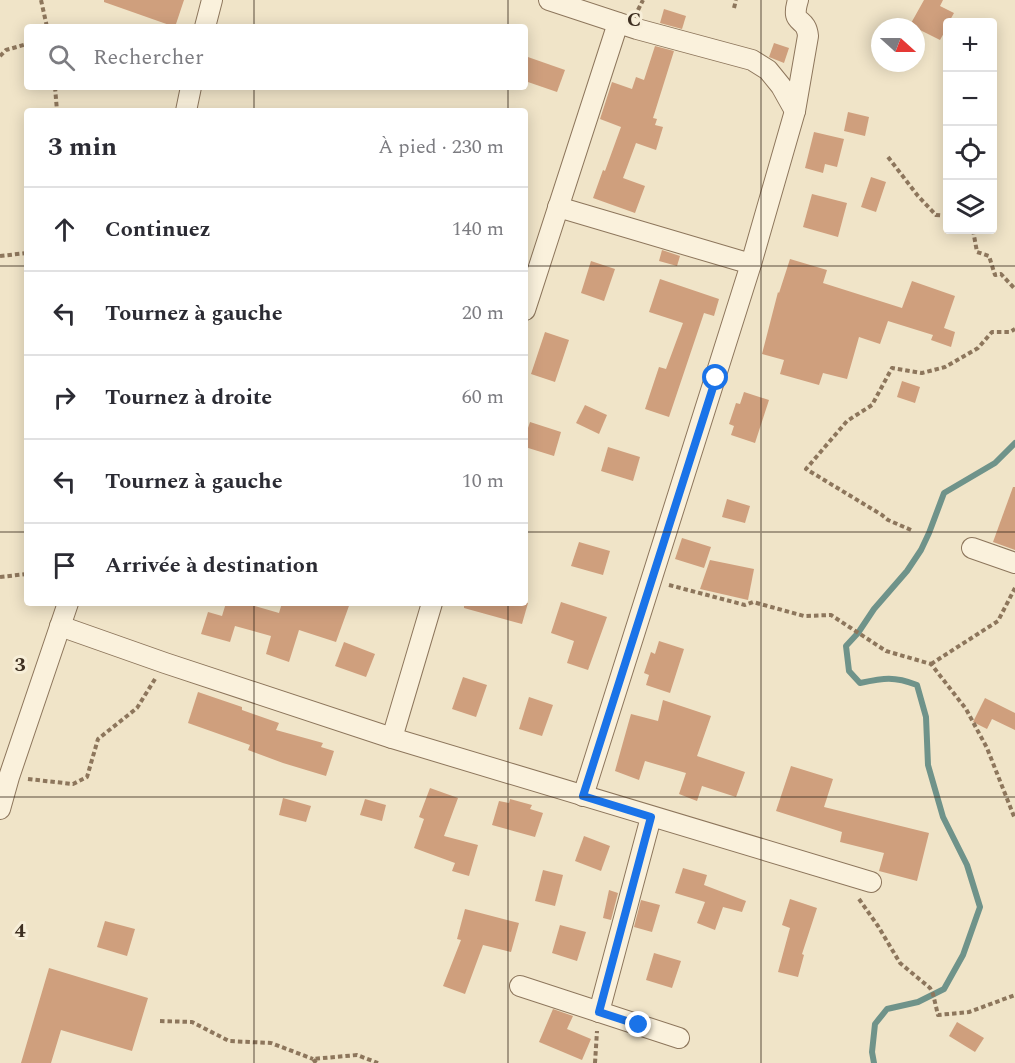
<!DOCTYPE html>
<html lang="fr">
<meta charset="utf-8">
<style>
body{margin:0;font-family:Spectral,serif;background:#f7f7f7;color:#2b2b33}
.controls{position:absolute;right:18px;top:18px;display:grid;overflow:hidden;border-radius:6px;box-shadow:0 3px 15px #0003}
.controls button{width:54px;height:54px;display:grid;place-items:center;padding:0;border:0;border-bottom:2px solid #e1e1e2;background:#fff;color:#2b2b33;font:30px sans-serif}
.compass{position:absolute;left:871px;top:18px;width:54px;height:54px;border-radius:50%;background:#fff;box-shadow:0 3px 15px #0003;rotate:111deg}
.stop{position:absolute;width:18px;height:18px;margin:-14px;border:4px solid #1a73e8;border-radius:50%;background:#fff}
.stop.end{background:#1a73e8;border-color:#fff;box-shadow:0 2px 6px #0008}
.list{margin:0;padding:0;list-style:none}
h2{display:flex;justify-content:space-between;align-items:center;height:78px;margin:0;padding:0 24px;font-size:26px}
h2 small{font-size:20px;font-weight:400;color:#7c7c81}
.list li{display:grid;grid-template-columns:39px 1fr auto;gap:18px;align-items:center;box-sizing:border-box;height:84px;padding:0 24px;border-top:2px solid #e1e1e2}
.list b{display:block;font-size:22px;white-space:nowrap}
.list em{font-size:20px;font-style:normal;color:#7c7c81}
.icon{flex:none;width:33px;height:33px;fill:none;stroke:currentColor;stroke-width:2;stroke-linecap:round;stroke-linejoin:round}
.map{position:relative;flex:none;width:1015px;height:1063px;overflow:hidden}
.search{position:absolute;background:#fff;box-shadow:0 3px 15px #0003;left:24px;top:24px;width:504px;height:66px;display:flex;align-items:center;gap:15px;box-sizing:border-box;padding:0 21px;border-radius:6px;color:#7c7c81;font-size:22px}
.panel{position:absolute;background:#fff;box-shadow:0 3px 15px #0003;left:24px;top:108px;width:504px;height:498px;border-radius:6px}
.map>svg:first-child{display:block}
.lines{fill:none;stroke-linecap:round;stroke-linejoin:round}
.stream{stroke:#6f938a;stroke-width:6}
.building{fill:#cf9f7d}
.street-casing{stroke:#8d765c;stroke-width:22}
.path{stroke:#8d765c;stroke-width:4;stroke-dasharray:4.5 3;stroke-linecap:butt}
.street{stroke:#faf1dc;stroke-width:20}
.route{stroke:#1a73e8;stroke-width:8}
.grid{fill:none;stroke:#3d2e20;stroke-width:1.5;stroke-opacity:0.55}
.grid-label{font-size:20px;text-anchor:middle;font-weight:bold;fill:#3d2e20;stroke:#f7eed8;stroke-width:6;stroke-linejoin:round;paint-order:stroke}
</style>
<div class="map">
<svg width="1015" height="1063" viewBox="0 0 1015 1063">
<rect width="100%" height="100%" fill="#f0e4c8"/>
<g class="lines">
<path class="stream" d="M874,1063L872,1052L875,1024L887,1009L918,1002L944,989L963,955L980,907L967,865L943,817L928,765L926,717L917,685C894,676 884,678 860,683L849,671L846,646L858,633L874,609L907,571L921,550L929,533L944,493L995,463L1015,443"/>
</g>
<g class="building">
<path d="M104,0H184L175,27L104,2Z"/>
<path d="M924,0H943L940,6L954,13L949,22H948V26L940,40L910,25Z"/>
<path d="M664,9L686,16L682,29L660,23Z"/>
<path d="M774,43L789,48L784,63L769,57Z"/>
<path d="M655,46L674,51L653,118L657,119L655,125L663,127L656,150L636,143L623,178L645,186L635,213L593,198L603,170L605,171L621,127L600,119L612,82L632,89L636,77L644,80Z"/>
<path d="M525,56L565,70L557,92L525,81Z"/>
<path d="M848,112L869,117L865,136L844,131Z"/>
<path d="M814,132L844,139L837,167L825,164L823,173L805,168Z"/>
<path d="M871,177L886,182L876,212L861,207Z"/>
<path d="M812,194L847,203L838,237L803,227Z"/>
<path d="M662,250L680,256L677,266L659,261Z"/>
<path d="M790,259L827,270L823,283L902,308L912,281L955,296L944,328L955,332L951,347L931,340L933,335L888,321L880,344L859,337L847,379L823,373L819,385L780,374L784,360L762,354L778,292L779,293Z"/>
<path d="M591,261L615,269L604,301L581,293Z"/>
<path d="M660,279L719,299L714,316L704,313L669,417L645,409L659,367L666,369L683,323L649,312Z"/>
<path d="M545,332L569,340L555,382L531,374Z"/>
<path d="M902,381L920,387L915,403L897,397Z"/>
<path d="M744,392L769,400L755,443L731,435L734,426L729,424L736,403L740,404Z"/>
<path d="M585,405L607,415L599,434L576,423Z"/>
<path d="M530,422L561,432L554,456L525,447V437Z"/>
<path d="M608,447L640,457L633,481L601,471Z"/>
<path d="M1013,487H1015V550L993,542Z"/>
<path d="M727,499L750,506L745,523L722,517Z"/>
<path d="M682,538L711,547L704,568L675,559Z"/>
<path d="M579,542L610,551L603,575L571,566Z"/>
<path d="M710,560L754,569L748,600L700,589Z"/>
<path d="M561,602L607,617L588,670L567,663L574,641L551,633Z"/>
<path d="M226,603H244L279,613L282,603H350L336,642L299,630L289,662L266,654L271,636L235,626L230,642L201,634L208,612L222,616Z"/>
<path d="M464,603H528L522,624L464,608Z"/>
<path d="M659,641L684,649L670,693L646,685L649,675L644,673L651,652L655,654Z"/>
<path d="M344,642L375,654L366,677L335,666Z"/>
<path d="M463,677L487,685L476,717L452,709Z"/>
<path d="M198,692L242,707V710L279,723L276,730L323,743L321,747L334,751L326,776L283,763L248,750L250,745L188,723Z"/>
<path d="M529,697L553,705L542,736L519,729Z"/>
<path d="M985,698L1015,713V730L992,719L987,729L973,722Z"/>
<path d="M663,700L711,716L697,756L745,772L736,797L702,786L697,801L679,794L686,773L645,761L639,780L615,771L631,714L658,721Z"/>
<path d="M791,766L833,779L824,807L929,833L917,881L879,871L884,853L840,842L842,832L776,811Z"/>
<path d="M430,788L458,798L444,836L478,845L469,876L452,871L455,863L414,848L424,819L419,817Z"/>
<path d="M283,798L311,806L306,822L279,815Z"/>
<path d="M365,799L386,805L382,821L360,815Z"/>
<path d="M510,799L532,805L530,809L543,813L535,837L492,825L499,801L509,803Z"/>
<path d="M584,836L610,846L601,871L575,861Z"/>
<path d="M683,868L707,875L704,885L746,901L742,912L723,907L715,930L697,923L705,902L675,893Z"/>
<path d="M543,870L563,875L555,906L535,901Z"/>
<path d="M609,890L618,893L611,920L603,918Z"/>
<path d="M790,899L817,908L802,954L804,955L798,977L778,972L790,928L782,925Z"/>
<path d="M641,900L660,905L652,932L634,927Z"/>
<path d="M465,909L519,923L511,952L483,945L465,994L443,986L461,940L457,939Z"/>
<path d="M105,921L135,929L127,956L97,947Z"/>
<path d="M560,925L586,932L577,961L552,953Z"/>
<path d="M654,953L681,961L672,988L646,980Z"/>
<path d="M49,968L148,998L132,1051L61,1030L51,1063H21Z"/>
<path d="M553,1009L573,1016L567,1029L591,1039L582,1060L539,1042Z"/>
<path d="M957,1022L984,1038L975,1052L949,1036Z"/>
</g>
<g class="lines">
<g class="street-casing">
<g id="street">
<path d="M549,0L637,29L752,60L768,70L781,86L795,111"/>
<path d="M205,27L212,0"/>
<path d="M186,111L191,87"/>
<path d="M558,207L751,264"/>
<path d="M525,310L618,23"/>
<path d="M972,548L1015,563"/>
<path d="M60,626L165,663L392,738L871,882"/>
<path d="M392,738L432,603"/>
<path d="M583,796L751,264L795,111L808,36C806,15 790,27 798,0"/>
<path d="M0,809L9,777L68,603"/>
<path d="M520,986L679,1038"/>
<path d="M599,1012L651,817"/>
</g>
</g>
<g class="path">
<path d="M41,0L47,27"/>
<path d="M734,8L736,0"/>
<path d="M638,10L643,0"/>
<path d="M0,56L6,50L27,44"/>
<path d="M55,87L57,111"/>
<path d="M888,157L918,196L936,215L948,216"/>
<path d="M973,230L977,252L989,256L995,275L1001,274L1015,289"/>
<path d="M0,256L27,253"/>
<path d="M911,530L888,520L882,515L806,469L847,421L872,405L892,368L922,373L945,367L978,348L992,332H1010L1015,329"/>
<path d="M0,577L27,574"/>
<path d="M669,585L745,605L753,602L804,616L831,615L886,651L931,664L966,709L987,748L1015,819"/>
<path d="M931,664L998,621L1015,588"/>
<path d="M28,779L73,784L87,777L98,739L137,708L155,679"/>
<path d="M859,899L878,926L900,963L930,988L933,994L938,1015L969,1012L1015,995"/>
<path d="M160,1021L192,1022L229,1041L271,1043L313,1059"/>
<path d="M316,1063L313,1059L357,1055L378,1063"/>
<path d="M595,1063L597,1031"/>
</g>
<use href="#street" class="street"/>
</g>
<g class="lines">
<path class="route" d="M639,1025L599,1012L651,817L583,796L716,378"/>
</g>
<path class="grid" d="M254,0V27M508,0V27M761,0V1063M254,87V111M508,87V111M0,266H27M525,266H1015M0,532H27M525,532H1015M254,603V1063M508,603V1063M0,797H1015"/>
<g class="grid-label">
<text x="634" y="26">C</text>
<text x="20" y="671">3</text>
<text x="20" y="937">4</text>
</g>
</svg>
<div class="controls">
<button>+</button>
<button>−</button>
<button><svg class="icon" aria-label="locate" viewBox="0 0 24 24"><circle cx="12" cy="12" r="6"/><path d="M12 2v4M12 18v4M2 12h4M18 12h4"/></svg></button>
<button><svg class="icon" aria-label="layers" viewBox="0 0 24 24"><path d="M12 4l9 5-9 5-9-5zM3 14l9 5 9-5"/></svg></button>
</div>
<svg class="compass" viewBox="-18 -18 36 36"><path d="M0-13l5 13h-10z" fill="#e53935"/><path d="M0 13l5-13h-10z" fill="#7c7c81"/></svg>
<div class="stop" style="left:716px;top:378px"></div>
<div class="stop end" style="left:639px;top:1025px"></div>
<div class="search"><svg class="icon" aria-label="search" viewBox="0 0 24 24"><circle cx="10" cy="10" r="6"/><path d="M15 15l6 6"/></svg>Rechercher</div>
<section class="panel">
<h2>3 min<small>À pied · 230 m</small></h2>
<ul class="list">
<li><svg class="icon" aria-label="ahead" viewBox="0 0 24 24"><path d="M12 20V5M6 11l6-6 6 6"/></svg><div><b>Continuez</b></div><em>140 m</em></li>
<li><svg class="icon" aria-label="left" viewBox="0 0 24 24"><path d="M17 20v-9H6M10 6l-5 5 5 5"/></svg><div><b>Tournez à gauche</b></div><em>20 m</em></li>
<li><svg class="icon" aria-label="right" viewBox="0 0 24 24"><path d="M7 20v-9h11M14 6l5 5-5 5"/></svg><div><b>Tournez à droite</b></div><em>60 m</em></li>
<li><svg class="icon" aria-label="left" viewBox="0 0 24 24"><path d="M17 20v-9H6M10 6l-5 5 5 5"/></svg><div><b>Tournez à gauche</b></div><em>10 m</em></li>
<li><svg class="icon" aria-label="arrive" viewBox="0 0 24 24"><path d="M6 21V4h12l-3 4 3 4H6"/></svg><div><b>Arrivée à destination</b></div></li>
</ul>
</section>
</div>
